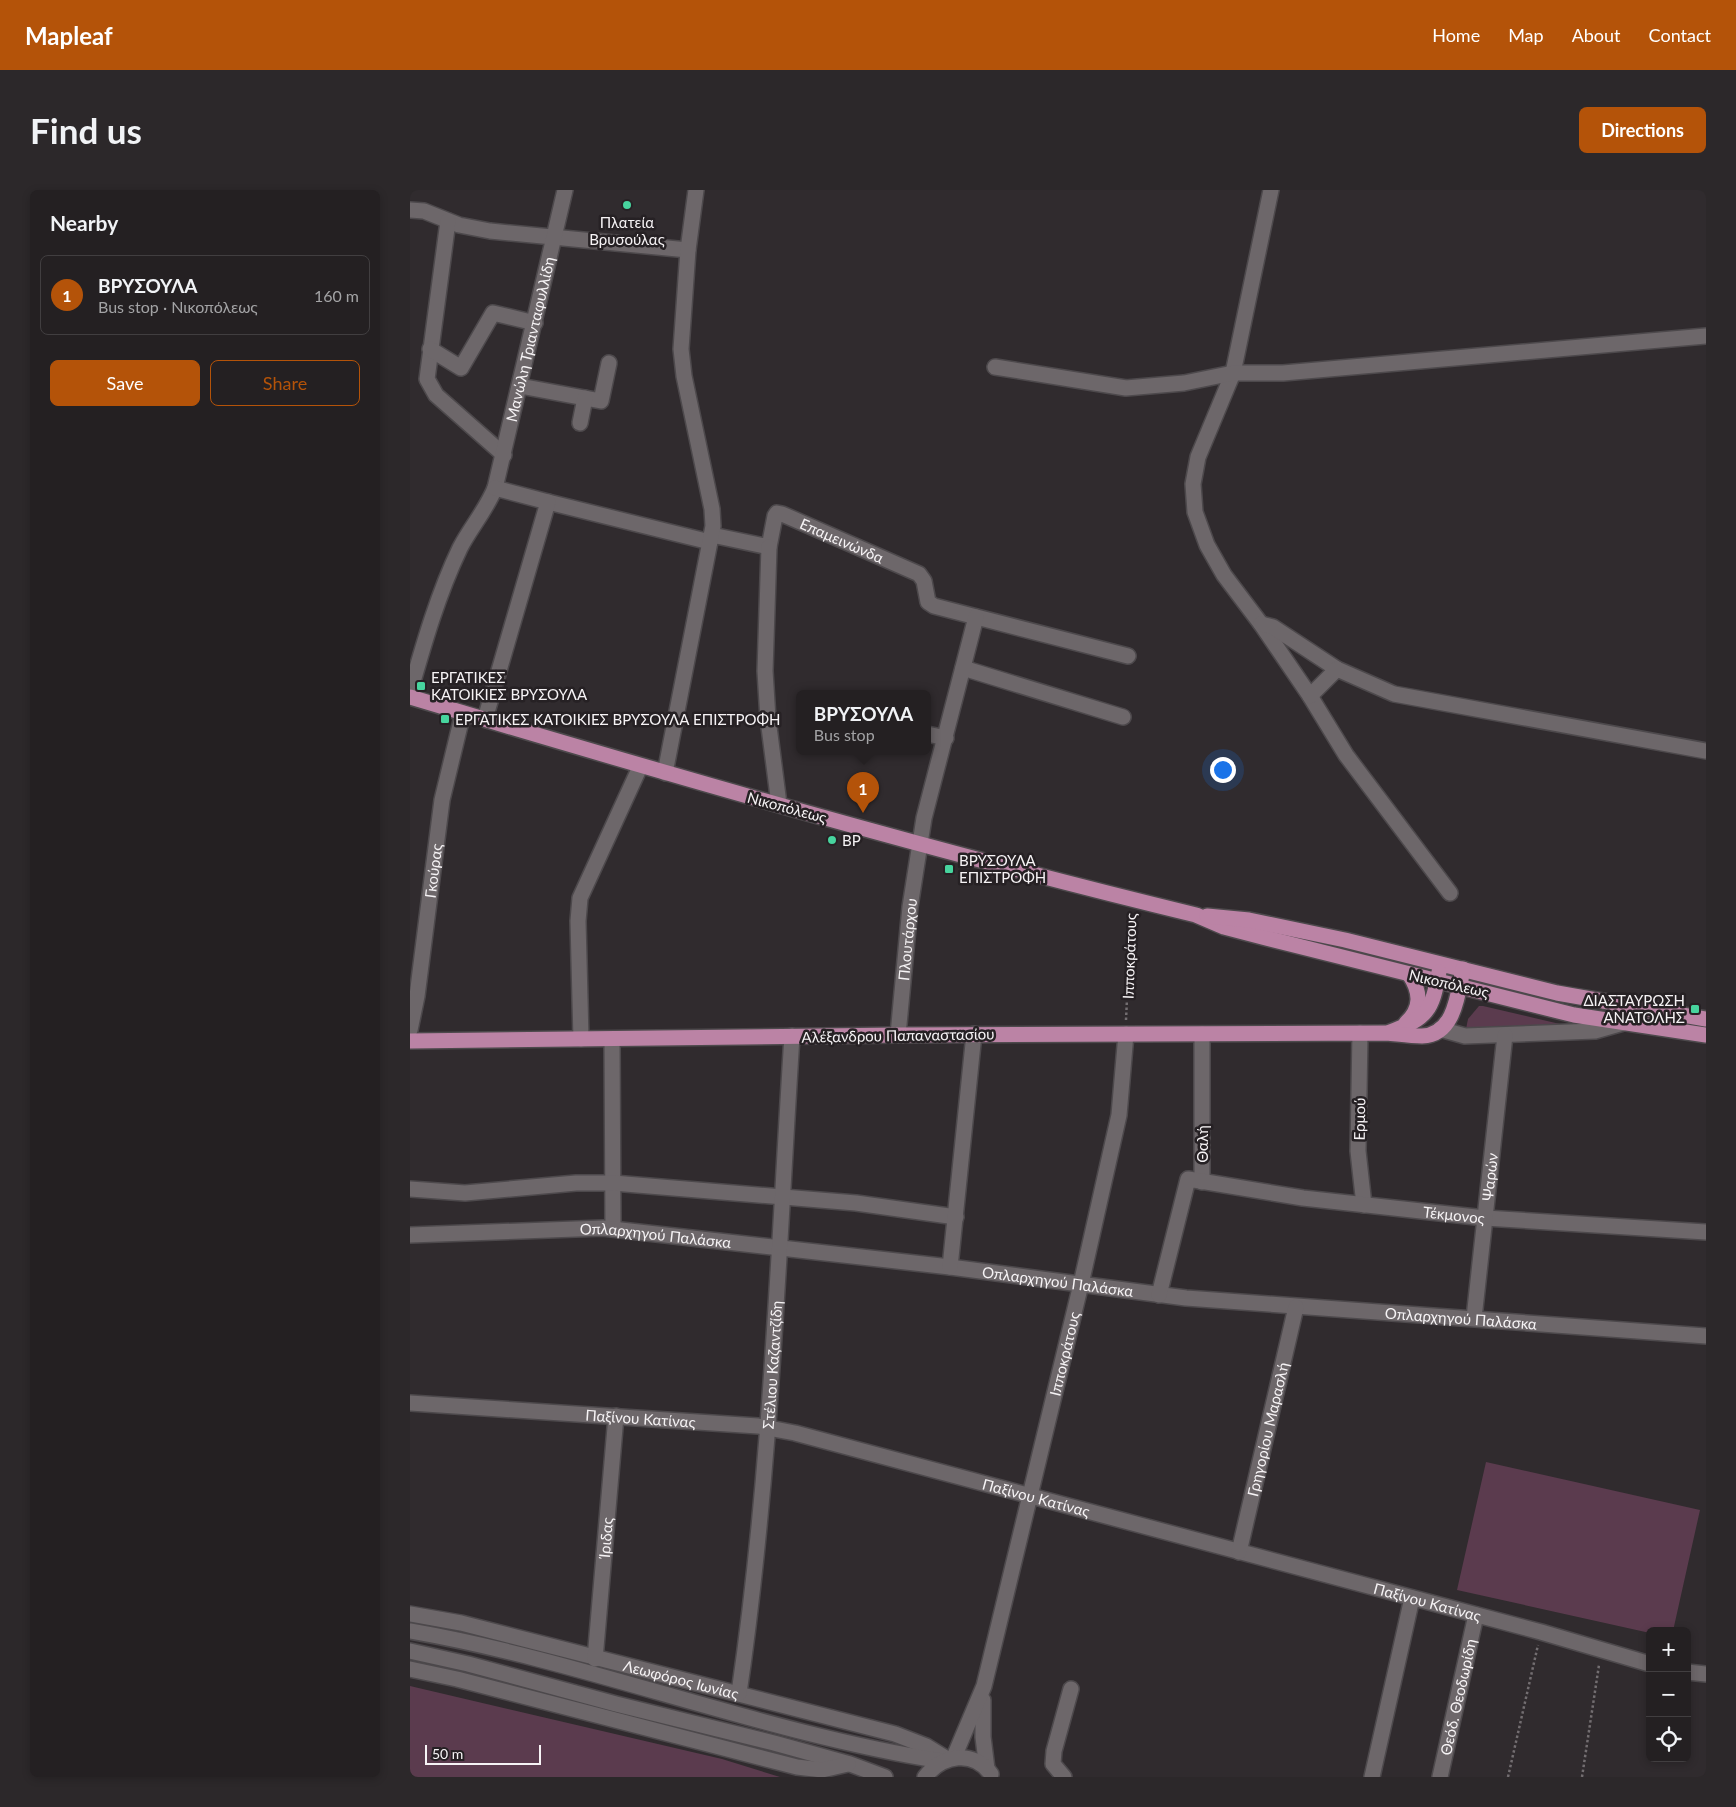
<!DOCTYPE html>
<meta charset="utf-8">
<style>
body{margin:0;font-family:Lato,sans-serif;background:#2c282a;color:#f1f3f6}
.controls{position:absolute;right:15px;bottom:15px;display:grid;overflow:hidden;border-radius:8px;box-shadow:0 2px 8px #0003}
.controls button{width:45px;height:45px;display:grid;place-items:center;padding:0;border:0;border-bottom:1px solid #413e40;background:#242022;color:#f1f3f6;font:25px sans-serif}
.scale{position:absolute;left:15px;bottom:12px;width:116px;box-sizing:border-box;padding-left:5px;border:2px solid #f6f3f5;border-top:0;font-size:14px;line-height:18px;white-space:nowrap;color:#f6f3f5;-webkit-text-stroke:4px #262124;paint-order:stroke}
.you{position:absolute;left:812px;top:579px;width:18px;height:18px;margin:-12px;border:4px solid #fff;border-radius:50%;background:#1a73e8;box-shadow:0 0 0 8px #1a73e833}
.badge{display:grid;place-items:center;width:32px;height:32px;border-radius:50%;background:#b45309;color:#fff;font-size:16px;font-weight:700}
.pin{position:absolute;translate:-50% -41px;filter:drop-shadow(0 1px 2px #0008)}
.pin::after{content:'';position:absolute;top:26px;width:18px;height:15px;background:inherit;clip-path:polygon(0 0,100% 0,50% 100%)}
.popup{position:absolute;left:386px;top:500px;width:135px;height:65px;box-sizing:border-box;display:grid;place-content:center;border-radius:8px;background:#242022;filter:drop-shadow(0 1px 4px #0005);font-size:16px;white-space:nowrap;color:#a3a3a5}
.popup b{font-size:19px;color:#f1f3f6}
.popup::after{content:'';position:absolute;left:50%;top:100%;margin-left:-10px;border:10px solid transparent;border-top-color:#242022}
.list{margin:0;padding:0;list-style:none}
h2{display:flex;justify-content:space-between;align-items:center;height:65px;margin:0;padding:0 20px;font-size:21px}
h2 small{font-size:16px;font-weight:400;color:#a3a3a5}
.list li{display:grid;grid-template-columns:32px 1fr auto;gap:15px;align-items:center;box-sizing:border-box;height:80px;margin:0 10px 10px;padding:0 10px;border:1px solid #413e40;border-radius:8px}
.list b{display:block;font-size:19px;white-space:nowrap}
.list p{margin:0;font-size:16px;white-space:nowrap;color:#a3a3a5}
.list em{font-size:16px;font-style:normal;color:#a3a3a5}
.actions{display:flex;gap:10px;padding:15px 20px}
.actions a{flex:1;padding:11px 0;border:1px solid #b45309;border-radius:8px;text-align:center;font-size:18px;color:#b45309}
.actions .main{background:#b45309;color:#fff}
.icon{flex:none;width:28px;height:28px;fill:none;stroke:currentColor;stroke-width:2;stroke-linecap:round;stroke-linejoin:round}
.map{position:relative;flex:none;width:1296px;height:1587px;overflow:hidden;border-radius:8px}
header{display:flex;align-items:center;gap:30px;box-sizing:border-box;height:70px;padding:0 25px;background:#b45309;color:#fff}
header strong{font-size:24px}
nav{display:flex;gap:28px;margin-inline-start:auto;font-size:18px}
.intro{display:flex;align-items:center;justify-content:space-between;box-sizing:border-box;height:120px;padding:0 30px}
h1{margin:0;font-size:35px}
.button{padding:12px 22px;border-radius:8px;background:#b45309;color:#fff;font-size:18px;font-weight:700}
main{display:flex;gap:30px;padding:0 30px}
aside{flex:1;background:#242022;border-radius:8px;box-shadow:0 2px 8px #0003}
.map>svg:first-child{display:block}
.green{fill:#5b3b4e}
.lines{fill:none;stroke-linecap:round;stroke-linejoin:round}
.minor-casing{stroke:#4d494c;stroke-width:18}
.major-casing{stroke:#4d494c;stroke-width:18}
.path{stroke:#736e71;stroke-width:2.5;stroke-dasharray:2.5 2.5;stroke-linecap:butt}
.minor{stroke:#6d676a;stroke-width:15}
.major{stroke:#bb83a5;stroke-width:15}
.poi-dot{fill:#47d49e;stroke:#262124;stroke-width:2}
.labels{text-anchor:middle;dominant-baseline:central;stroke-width:5;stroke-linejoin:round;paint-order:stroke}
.poi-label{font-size:15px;fill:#f6f3f5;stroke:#262124;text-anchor:start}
.street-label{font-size:15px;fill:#f6f3f5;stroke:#262124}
</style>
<header>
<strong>Mapleaf</strong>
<nav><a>Home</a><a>Map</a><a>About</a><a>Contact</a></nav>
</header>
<div class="intro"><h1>Find us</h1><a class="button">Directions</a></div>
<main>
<aside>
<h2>Nearby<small></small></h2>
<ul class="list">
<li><span class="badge">1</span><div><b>ΒΡΥΣΟΥΛΑ</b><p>Bus stop · Νικοπόλεως</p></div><em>160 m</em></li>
</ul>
<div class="actions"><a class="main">Save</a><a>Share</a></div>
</aside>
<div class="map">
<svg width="1296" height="1587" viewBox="0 0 1296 1587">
<rect width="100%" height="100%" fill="#302b2e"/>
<g class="green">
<path d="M1069,816H1073L1167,838L1056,839L1058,829Z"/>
<path d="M1076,1272L1290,1320L1263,1441H1240V1443L1047,1400Z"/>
<path d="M0,1496L312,1569L370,1587H0Z"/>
</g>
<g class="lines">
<g class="minor-casing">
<g id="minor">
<path d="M861,0L823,183L788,267L783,294L785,322L797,355L814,385L851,434L900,506L936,565L1040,703"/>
<path d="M0,20L14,21L49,35L80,41L278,60"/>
<path d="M38,31L17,189L26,205L94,265"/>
<path d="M20,159L51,178L83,123L125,133"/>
<path d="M585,177L716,198L774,193L823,183H873L1296,146"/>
<path d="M110,196L191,211L199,173"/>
<path d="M170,233L175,208"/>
<path d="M138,312L300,352"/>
<path id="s1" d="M302,345L359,357L365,326L367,323L372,324L509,384L514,391L518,412L524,416L718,466"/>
<path d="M359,357L355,481L358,529L369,614"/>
<path d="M851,434L863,437L927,479L984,504L1296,561"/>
<path d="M553,478L713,527"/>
<path id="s2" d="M0,502C14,453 28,404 50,358C61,337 76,320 85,298L155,0"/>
<path d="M900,506L927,479"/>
<path d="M75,529L138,312L85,298"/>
<path d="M517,544L536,548"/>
<path d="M255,583L303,336L302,319L274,186L271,159L278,60L286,0"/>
<path d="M1030,839L1055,846L1185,841L1213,833"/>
<path id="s3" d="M0,840L7,806L32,610L53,523"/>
<path d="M950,843L948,961L954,1015"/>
<path id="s4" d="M488,845L500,717L514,628L566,427"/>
<path d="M171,849L168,731L170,708L230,577"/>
<path d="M202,849L203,1039"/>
<path d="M792,992V844"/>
<path d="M0,999L55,1003L166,993H203L446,1013L546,1027"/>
<path id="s5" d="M0,1045L193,1038L540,1077L776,1108L1296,1146"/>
<path d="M540,1077L564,844"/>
<path id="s6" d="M749,1105L778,989L893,1008L1075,1028L1296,1042"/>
<path id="s7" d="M1064,1128L1095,845"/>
<path id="s8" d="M0,1213L348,1236L385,1243L1131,1442L1240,1474"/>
<path id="s9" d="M829,1362L886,1117"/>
<path id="s10" d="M0,1424L51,1433L485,1544L516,1556L537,1569"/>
<path d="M0,1441C179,1472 352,1543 532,1571"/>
<path d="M0,1461L58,1474L206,1514L364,1553L440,1574L475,1587"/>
<path id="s11" d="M185,1469L206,1226"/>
<path d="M0,1479L47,1489L387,1577L412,1580L438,1574"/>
<path d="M1277,1482L1296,1484"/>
<path id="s12" d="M329,1503C361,1285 368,1065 382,846"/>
<path d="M573,1510V1547L577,1579"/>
<path id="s13" d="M544,1567L574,1496L671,1094L709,925L716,844"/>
<path d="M515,1587C532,1565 563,1559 581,1584"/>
<path d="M654,1587L643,1574L644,1561L661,1499"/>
<path d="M962,1587L1002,1408"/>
<path id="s14" d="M1030,1587L1066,1425"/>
</g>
</g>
<g class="major-casing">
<g id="major">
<path d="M0,507C260,585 522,661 786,725L814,737L856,748L1164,825L1296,845"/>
<path d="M797,726L839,730L935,750L1147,803L1296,829"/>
<path d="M996,833C1012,818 1011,802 999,784"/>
<path d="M980,842C1018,828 1022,820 1029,782"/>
<path d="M0,851L488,845L977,843C988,844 1000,846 1012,846C1045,845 1048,803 1053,779"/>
</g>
</g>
<g class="path">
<path d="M716,830L721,724"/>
<path d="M1098,1587L1128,1455"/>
<path d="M1172,1587L1189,1475"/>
</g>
<use href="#minor" class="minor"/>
<use href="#major" class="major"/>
</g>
<g class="poi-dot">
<circle cx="217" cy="15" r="5"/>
<rect x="6" y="491" width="10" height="10" rx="2.5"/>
<rect x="30" y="524" width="10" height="10" rx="2.5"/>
<circle cx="422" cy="650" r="5"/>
<rect x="534" y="674" width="10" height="10" rx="2.5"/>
<rect x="1280" y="814" width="10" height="10" rx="2.5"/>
</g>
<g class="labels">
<g class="poi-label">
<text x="217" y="32" text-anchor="middle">Πλατεία<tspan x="217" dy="17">Βρυσούλας</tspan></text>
<text x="21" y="487">ΕΡΓΑΤΙΚΕΣ<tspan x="21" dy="17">ΚΑΤΟΙΚΙΕΣ ΒΡΥΣΟΥΛΑ</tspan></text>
<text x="45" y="529">ΕΡΓΑΤΙΚΕΣ ΚΑΤΟΙΚΙΕΣ ΒΡΥΣΟΥΛΑ ΕΠΙΣΤΡΟΦΗ</text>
<text x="432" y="650">BP</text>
<text x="549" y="670">ΒΡΥΣΟΥΛΑ<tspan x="549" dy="17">ΕΠΙΣΤΡΟΦΗ</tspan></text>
<text x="1275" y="810" text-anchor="end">ΔΙΑΣΤΑΥΡΩΣΗ<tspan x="1275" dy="17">ΑΝΑΤΟΛΗΣ</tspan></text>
</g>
<g class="street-label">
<text stroke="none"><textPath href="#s2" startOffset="375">Μανώλη Τριανταφυλλίδη</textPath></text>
<text stroke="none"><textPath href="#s1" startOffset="164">Επαμεινώνδα</textPath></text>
<text transform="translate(377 617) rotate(15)">Νικοπόλεως</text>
<text stroke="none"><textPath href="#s3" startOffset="161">Γκούρας</textPath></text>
<text stroke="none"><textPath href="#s4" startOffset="96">Πλουτάρχου</textPath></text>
<text transform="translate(719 766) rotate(-88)">Ιπποκράτους</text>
<text transform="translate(1039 793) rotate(13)">Νικοπόλεως</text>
<text transform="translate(488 845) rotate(-1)">Αλέξανδρου Παπαναστασίου</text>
<text transform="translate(949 929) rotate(-89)">Ερμού</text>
<text transform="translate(792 954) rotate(-90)">Θαλή</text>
<text stroke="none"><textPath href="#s7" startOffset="142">Ψαρών</textPath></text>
<text stroke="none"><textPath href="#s6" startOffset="388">Τέκμονος</textPath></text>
<text stroke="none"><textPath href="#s5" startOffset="246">Οπλαρχηγού Παλάσκα</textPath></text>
<text stroke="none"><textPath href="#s5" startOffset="651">Οπλαρχηγού Παλάσκα</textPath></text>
<text stroke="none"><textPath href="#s5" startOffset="1056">Οπλαρχηγού Παλάσκα</textPath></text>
<text stroke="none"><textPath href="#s13" startOffset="419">Ιπποκράτους</textPath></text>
<text stroke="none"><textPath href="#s12" startOffset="330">Στέλιου Καζαντζίδη</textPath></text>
<text stroke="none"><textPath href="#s8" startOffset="231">Παξίνου Κατίνας</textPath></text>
<text stroke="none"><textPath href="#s9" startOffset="126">Γρηγορίου Μαρασλή</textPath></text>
<text stroke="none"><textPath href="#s8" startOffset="636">Παξίνου Κατίνας</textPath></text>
<text stroke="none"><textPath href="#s11" startOffset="122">Ίριδας</textPath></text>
<text stroke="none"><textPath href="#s8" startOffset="1041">Παξίνου Κατίνας</textPath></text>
<text stroke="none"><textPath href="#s10" startOffset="279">Λεωφόρος Ιωνίας</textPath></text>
<text stroke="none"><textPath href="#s14" startOffset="82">Θεόδ. Θεοδωρίδη</textPath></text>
</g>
</g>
</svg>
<div class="controls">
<button>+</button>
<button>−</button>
<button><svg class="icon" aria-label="locate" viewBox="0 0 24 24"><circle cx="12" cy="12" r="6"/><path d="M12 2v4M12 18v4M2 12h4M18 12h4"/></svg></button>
</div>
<div class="scale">50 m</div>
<div class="you"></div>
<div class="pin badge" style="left:453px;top:623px">1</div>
<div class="popup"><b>ΒΡΥΣΟΥΛΑ</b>Bus stop</div>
</div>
</main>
